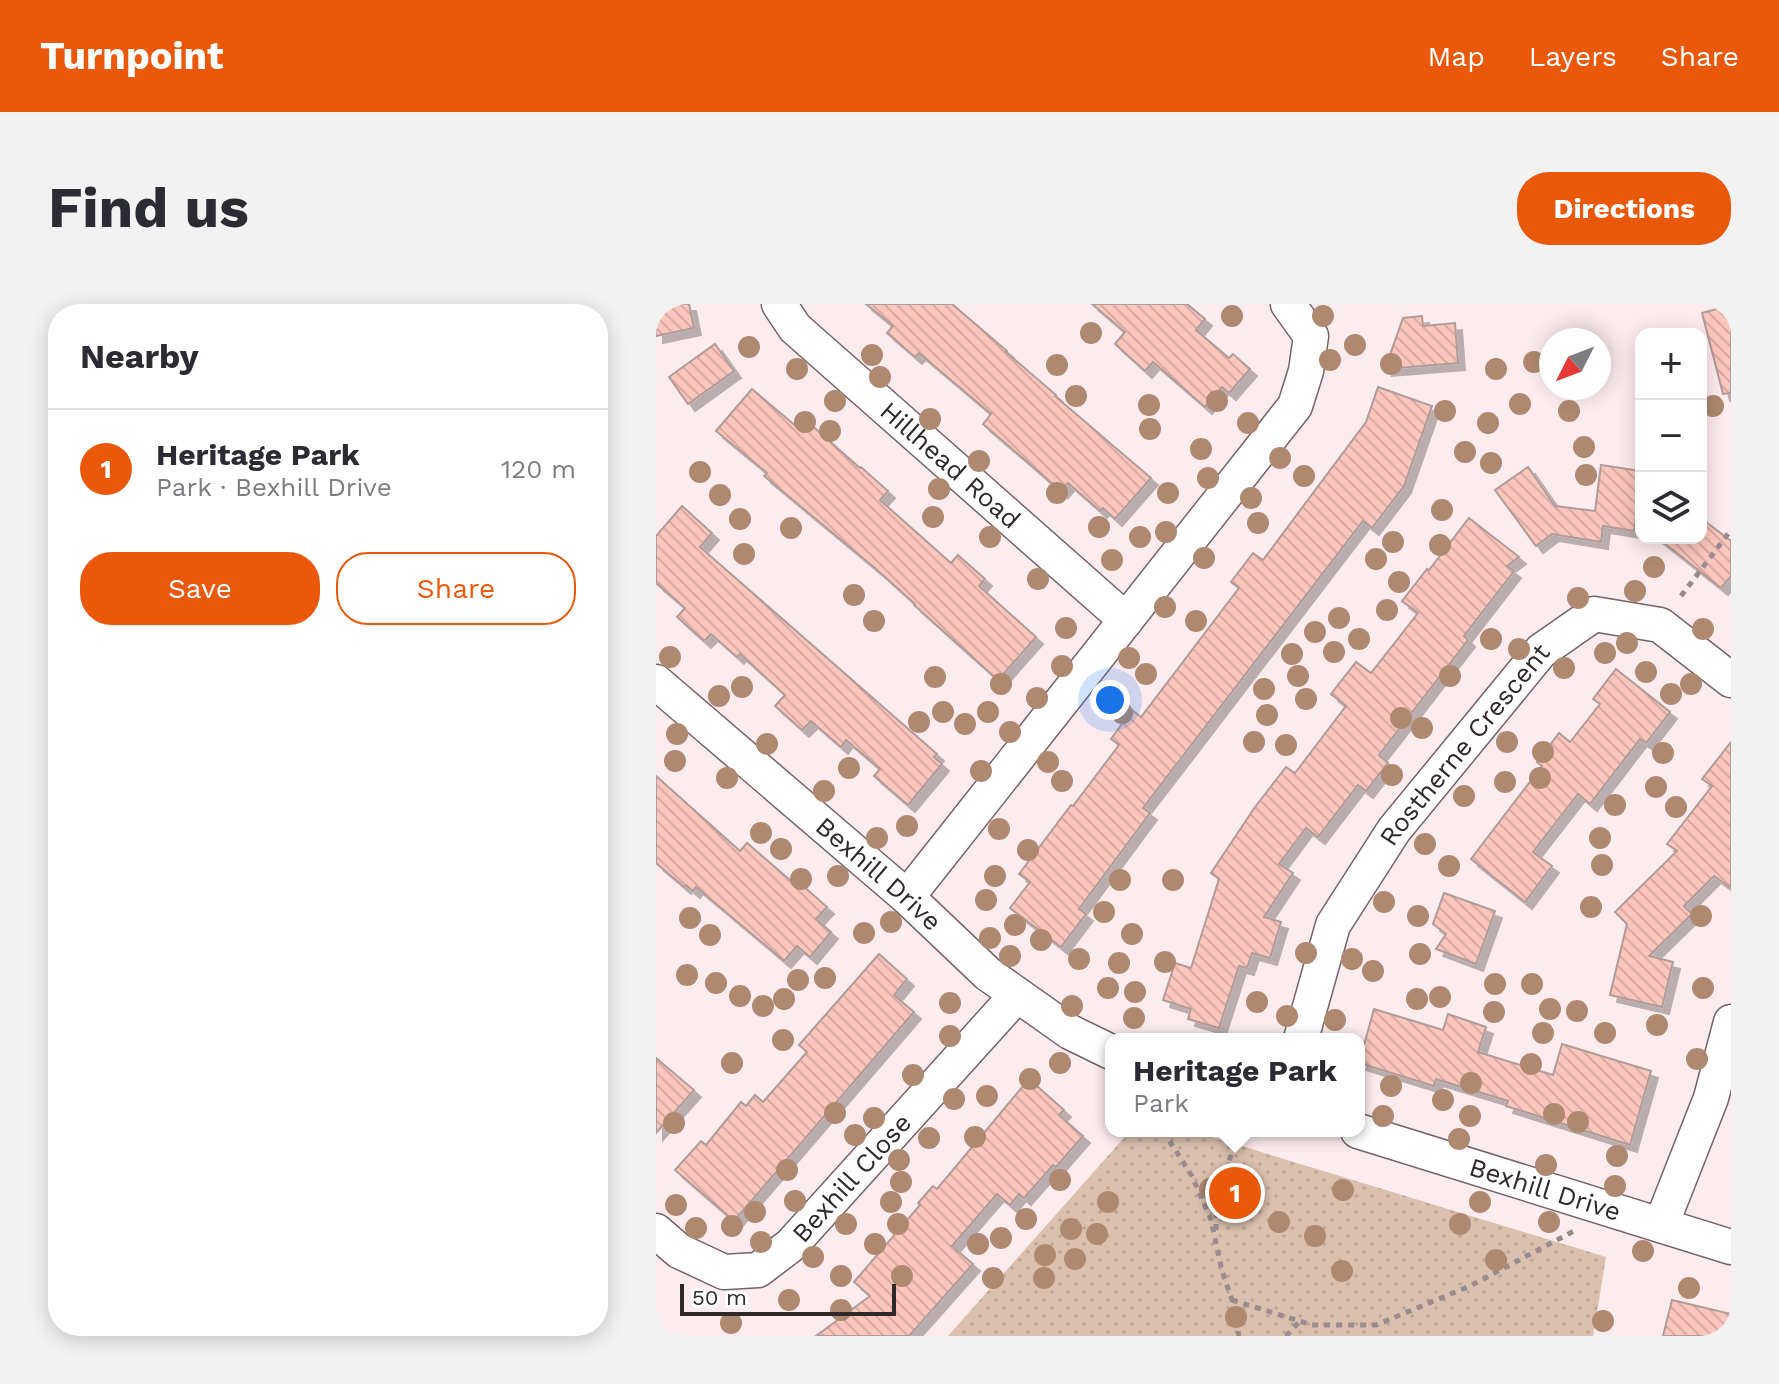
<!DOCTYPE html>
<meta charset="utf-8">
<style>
body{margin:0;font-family:"Work Sans",sans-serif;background:#f2f2f3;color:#2b2b33}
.controls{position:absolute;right:24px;top:24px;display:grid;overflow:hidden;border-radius:16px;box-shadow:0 4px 20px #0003}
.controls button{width:72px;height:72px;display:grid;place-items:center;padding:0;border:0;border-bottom:2px solid #e1e1e2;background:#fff;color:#2b2b33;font:40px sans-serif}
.compass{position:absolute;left:883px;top:24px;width:72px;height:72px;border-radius:50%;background:#fff;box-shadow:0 4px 20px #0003;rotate:228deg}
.scale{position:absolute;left:24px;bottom:20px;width:216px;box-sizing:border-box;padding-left:8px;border:4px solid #30292a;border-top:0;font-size:22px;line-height:28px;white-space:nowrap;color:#30292a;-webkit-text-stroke:6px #fff;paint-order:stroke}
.you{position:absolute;left:454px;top:396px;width:28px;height:28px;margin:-20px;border:6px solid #fff;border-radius:50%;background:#1a73e8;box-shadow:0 0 0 12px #1a73e833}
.badge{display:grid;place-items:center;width:52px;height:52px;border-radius:50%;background:#ea580c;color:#fff;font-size:26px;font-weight:700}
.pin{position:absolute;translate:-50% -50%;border:4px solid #fff;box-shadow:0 2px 8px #0006}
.popup{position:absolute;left:449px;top:729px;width:260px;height:104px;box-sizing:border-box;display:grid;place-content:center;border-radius:16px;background:#fff;filter:drop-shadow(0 2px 6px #0005);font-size:26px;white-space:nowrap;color:#7c7c81}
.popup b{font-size:30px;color:#2b2b33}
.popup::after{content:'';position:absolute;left:50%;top:100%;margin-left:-16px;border:16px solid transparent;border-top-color:#fff}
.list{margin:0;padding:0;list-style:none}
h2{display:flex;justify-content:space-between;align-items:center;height:104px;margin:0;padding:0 32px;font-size:34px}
h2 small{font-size:26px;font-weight:400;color:#7c7c81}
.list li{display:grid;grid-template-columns:52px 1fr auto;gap:24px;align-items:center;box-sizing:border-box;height:120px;padding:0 32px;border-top:2px solid #e1e1e2}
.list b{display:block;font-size:30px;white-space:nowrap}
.list p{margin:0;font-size:26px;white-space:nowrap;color:#7c7c81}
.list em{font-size:26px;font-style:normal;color:#7c7c81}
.actions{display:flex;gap:16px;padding:24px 32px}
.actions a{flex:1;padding:18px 0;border:2px solid #ea580c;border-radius:32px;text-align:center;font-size:28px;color:#ea580c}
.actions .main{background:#ea580c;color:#fff}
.icon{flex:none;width:44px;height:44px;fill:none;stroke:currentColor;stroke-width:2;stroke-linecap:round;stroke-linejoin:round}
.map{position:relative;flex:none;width:1075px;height:1032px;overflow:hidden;border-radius:32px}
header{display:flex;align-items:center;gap:48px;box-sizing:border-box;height:112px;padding:0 40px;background:#ea580c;color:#fff}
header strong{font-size:38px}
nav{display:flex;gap:44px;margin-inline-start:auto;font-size:28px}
.intro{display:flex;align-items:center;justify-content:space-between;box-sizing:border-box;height:192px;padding:0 48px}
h1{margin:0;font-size:56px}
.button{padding:20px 36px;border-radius:32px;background:#ea580c;color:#fff;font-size:28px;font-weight:700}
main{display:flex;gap:48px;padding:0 48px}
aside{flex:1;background:#fff;border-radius:32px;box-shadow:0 4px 20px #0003}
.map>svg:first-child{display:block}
.park{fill:url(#park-dots)}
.building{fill:url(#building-back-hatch);stroke:#af9b98;stroke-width:2;filter:url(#shadow)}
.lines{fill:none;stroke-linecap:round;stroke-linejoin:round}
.minor-casing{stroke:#756367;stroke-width:37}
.path{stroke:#988c8e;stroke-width:5;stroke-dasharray:6 6;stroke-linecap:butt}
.minor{stroke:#fff;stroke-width:34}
.tree{fill:#ae8970}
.labels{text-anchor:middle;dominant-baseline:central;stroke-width:7;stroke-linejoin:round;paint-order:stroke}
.street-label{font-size:26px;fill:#30292a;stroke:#fff}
</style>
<header>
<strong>Turnpoint</strong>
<nav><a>Map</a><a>Layers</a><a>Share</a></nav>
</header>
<div class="intro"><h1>Find us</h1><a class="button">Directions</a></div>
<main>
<aside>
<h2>Nearby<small></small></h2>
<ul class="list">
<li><span class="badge">1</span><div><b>Heritage Park</b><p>Park · Bexhill Drive</p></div><em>120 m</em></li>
</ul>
<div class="actions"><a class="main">Save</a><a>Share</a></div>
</aside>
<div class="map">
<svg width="1075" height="1032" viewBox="0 0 1075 1032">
<defs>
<pattern id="park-dots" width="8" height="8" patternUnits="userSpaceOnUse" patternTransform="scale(2)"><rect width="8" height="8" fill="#dcc0ae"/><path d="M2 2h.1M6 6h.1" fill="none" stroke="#bda596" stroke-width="1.8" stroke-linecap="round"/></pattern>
<pattern id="building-back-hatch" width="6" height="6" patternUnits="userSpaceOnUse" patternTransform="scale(2)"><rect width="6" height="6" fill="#fdc6bd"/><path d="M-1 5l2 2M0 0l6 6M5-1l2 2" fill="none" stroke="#d9aaa3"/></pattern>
<filter id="shadow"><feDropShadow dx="7" dy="7" stdDeviation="0" flood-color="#0004"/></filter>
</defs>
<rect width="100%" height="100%" fill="#fdecef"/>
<path class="park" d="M474,827H536L950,953L937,1032H292Z"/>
<g class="building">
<path d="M0,0H33L38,24L0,32Z"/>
<path d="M210,0H296L351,47L350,48L400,91L399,92L495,174L459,215L447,204L444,207L412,179L405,187L327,120L335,110L263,49L259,53L231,29L237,22Z"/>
<path d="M436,0H531L549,15L540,26L573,54L577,50L594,65L573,89L566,83L549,103L497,58L489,67L459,40L469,28Z"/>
<path d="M1075,1V89L1067,90L1046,9Z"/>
<path d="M766,12L767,22L799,19L802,59L729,65L747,14Z"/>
<path d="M59,40L78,67L32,100L13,73Z"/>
<path d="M722,83L776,102L748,182L716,224L707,217L487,504L494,509L423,605L430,610L405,643L354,604L374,578L363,570L415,501L417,502L463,441L455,435L476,406L485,413L583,284L575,278L597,249L607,256L710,118Z"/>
<path d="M96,85L147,128L154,120L204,164L205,163L232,187L224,196L295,259L302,251L329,275L323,282L380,333L342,376L258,301L259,300L220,265L108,172L111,169L60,127Z"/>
<path d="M945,161L985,167V175L978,227L947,222L945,238L896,230L880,242L839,186L872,163L899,202L939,207Z"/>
<path d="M26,202L56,229L44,243L281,450L278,453L286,460L252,501L218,472L224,465L190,436L185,443L155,417L146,426L119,402L129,391L84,350L81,353L55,330L48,337L21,313L29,304L0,279V232Z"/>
<path d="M813,214L863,253L851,262L858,267L808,332L812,336L723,451L732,459L710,487L702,481L662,533L650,524L623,560L637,569L608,613L625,618L614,654L596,649L591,664L583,662L563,724L532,715L535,705L507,696L519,659L535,664L563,575L555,569L599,503L630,463L639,469L690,402L675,390L700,358L715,369L762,309L746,297L771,265L773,266Z"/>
<path d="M1045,214L1075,237V272L1065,284L1002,234H1045Z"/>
<path d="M960,365L1014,408L990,439L984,435L934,500L922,490L877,548L896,562L869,598L815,555L886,462L881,458L903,429L914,438L944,400L937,395Z"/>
<path d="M1075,438V584L1058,572L1028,602L1036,610L993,652L1017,658L1006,703L954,691L971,620L959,608L1021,547L1011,540L1056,482L1046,475Z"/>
<path d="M0,472L84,547L91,539L141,582L144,579L171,603L160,615L175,628L154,653L141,642L128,657L40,583L37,587L30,581L28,583L0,559Z"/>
<path d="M788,589L839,607L820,660L780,645L790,630L777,620Z"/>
<path d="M223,650L251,675L238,691L258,708L78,917L19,866L45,837L50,841L85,798L90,802L99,791L107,798L151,748L143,741Z"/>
<path d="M718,705L787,726L792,710L830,723L822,748L897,771L906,740L995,767L974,841L850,802L852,797L780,775L778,782L703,759Z"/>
<path d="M0,754L38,786L0,829Z"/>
<path d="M373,775L408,806L403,811L427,832L400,863L397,861L368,894L363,890L354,901L341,890L296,942L317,960L253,1032H160L214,992L198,978L264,901L262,899L277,882L281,885Z"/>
<path d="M1016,996L1075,1010V1032H1007Z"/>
</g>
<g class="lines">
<g class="minor-casing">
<g id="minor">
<path id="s1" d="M123,0L139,24L470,316"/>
<path id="s2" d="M0,378L251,593L332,670L414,728L455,748"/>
<path d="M251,593L639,102L650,67L655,32L632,0"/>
<path id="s3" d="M645,735L677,621L738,526L885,347L938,310L1004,321L1075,376"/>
<path id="s4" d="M702,827L1075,943"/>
<path d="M1005,921L1055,794L1075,718"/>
<path id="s5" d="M0,927L23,947L68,968L102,966L135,941L361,691"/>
</g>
</g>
<g class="path">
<path d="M1025,292L1075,226"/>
<path d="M507,827L536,872L555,916L566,967L576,996L583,1032"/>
<path d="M560,926V894L581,834"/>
<path d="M576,996L656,1021H720L814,982L918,927"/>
<path d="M630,1032L644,1017"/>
</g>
<use href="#minor" class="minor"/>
</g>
<g class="tree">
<circle cx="576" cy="12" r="11"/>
<circle cx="667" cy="12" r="11"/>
<circle cx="435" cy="29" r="11"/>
<circle cx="699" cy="41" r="11"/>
<circle cx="93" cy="43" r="11"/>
<circle cx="216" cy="51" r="11"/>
<circle cx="674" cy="56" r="11"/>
<circle cx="878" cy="58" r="11"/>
<circle cx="735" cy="60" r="11"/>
<circle cx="401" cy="61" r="11"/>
<circle cx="141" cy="65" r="11"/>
<circle cx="840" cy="65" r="11"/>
<circle cx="224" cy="73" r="11"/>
<circle cx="420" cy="92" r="11"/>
<circle cx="179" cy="97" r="11"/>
<circle cx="561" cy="97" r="11"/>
<circle cx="864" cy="100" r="11"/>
<circle cx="493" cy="101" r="11"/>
<circle cx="1057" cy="102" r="11"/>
<circle cx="789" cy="107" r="11"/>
<circle cx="913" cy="107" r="11"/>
<circle cx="274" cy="115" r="11"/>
<circle cx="149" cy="118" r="11"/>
<circle cx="592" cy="119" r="11"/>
<circle cx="832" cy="119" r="11"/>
<circle cx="494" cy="125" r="11"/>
<circle cx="174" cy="127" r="11"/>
<circle cx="928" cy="143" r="11"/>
<circle cx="545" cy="145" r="11"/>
<circle cx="809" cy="148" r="11"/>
<circle cx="624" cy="154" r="11"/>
<circle cx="323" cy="157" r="11"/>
<circle cx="835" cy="159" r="11"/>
<circle cx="44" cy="168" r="11"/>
<circle cx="930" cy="171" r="11"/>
<circle cx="648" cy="172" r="11"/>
<circle cx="552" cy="174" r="11"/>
<circle cx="283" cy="185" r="11"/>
<circle cx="401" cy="189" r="11"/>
<circle cx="512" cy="189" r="11"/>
<circle cx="64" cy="191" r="11"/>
<circle cx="595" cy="194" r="11"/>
<circle cx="786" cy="206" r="11"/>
<circle cx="277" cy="213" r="11"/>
<circle cx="84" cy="215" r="11"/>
<circle cx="602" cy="219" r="11"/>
<circle cx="443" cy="223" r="11"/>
<circle cx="135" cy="224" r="11"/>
<circle cx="510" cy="228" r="11"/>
<circle cx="334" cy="233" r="11"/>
<circle cx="484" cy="233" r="11"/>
<circle cx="737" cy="238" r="11"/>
<circle cx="784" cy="241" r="11"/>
<circle cx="88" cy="250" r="11"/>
<circle cx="548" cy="254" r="11"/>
<circle cx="720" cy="255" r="11"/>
<circle cx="456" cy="256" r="11"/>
<circle cx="998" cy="263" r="11"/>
<circle cx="382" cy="275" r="11"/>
<circle cx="743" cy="278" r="11"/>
<circle cx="979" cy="287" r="11"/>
<circle cx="198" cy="291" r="11"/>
<circle cx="922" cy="294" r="11"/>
<circle cx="509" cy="303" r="11"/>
<circle cx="731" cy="306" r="11"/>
<circle cx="683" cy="314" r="11"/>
<circle cx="218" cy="317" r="11"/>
<circle cx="540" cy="317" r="11"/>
<circle cx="410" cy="324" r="11"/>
<circle cx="1047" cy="325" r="11"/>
<circle cx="659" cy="328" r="11"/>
<circle cx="703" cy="335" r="11"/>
<circle cx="835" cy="335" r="11"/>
<circle cx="971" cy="339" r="11"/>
<circle cx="863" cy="345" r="11"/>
<circle cx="678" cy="348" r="11"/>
<circle cx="949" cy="349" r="11"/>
<circle cx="636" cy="350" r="11"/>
<circle cx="14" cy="353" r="11"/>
<circle cx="473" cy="354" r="11"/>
<circle cx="406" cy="362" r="11"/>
<circle cx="908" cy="364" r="11"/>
<circle cx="990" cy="368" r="11"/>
<circle cx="490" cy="370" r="11"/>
<circle cx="642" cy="372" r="11"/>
<circle cx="794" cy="372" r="11"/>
<circle cx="279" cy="373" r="11"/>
<circle cx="345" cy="380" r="11"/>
<circle cx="1035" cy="380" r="11"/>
<circle cx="86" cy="383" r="11"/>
<circle cx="608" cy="385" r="11"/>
<circle cx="1015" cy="390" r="11"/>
<circle cx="63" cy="392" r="11"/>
<circle cx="381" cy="394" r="11"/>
<circle cx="650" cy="395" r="11"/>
<circle cx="287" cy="408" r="11"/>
<circle cx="332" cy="408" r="11"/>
<circle cx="466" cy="409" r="11"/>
<circle cx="611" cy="411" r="11"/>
<circle cx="745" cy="414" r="11"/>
<circle cx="263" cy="418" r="11"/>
<circle cx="309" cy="420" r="11"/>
<circle cx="766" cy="424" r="11"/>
<circle cx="354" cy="428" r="11"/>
<circle cx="21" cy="430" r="11"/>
<circle cx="598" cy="438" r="11"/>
<circle cx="851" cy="438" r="11"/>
<circle cx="111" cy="440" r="11"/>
<circle cx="630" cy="441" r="11"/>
<circle cx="887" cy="448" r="11"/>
<circle cx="1007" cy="449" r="11"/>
<circle cx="19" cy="457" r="11"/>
<circle cx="392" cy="458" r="11"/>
<circle cx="193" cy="464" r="11"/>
<circle cx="325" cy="467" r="11"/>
<circle cx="736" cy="471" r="11"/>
<circle cx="71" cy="474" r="11"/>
<circle cx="884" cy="474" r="11"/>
<circle cx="406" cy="477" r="11"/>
<circle cx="849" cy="478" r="11"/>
<circle cx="1000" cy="483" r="11"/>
<circle cx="168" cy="487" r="11"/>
<circle cx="808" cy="492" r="11"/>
<circle cx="959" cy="501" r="11"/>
<circle cx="1020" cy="503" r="11"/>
<circle cx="251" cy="522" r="11"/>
<circle cx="343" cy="525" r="11"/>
<circle cx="105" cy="529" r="11"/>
<circle cx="221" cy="534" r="11"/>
<circle cx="944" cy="534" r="11"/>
<circle cx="769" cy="540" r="11"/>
<circle cx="125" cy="545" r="11"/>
<circle cx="372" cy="546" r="11"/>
<circle cx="946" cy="561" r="11"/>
<circle cx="793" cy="562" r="11"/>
<circle cx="182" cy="572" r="11"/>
<circle cx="339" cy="572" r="11"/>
<circle cx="145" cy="575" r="11"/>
<circle cx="464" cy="576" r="11"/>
<circle cx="517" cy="576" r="11"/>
<circle cx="330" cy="596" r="11"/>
<circle cx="728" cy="598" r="11"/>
<circle cx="935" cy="603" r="11"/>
<circle cx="448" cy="608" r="11"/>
<circle cx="762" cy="612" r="11"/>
<circle cx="1045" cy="612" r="11"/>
<circle cx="34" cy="614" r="11"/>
<circle cx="235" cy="618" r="11"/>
<circle cx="359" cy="621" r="11"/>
<circle cx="208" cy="629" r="11"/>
<circle cx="476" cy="630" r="11"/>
<circle cx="54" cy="631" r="11"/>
<circle cx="334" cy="634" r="11"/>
<circle cx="385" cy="636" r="11"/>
<circle cx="650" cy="649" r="11"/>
<circle cx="764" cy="650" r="11"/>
<circle cx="354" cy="652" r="11"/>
<circle cx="423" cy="655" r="11"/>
<circle cx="696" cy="655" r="11"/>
<circle cx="509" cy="658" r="11"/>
<circle cx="463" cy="659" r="11"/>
<circle cx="717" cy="667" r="11"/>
<circle cx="31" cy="671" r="11"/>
<circle cx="169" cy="674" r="11"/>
<circle cx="142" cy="676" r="11"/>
<circle cx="60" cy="679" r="11"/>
<circle cx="839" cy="680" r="11"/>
<circle cx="876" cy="680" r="11"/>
<circle cx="452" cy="684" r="11"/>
<circle cx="1047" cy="684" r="11"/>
<circle cx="479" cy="688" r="11"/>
<circle cx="84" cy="692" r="11"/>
<circle cx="784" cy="693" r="11"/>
<circle cx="128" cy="695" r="11"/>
<circle cx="761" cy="695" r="11"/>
<circle cx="601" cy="698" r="11"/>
<circle cx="294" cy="699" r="11"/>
<circle cx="107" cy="702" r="11"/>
<circle cx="416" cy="702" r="11"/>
<circle cx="894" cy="705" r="11"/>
<circle cx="921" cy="707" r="11"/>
<circle cx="838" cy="708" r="11"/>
<circle cx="631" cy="712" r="11"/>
<circle cx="478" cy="714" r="11"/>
<circle cx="679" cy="716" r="11"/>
<circle cx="1001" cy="721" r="11"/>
<circle cx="887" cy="729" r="11"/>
<circle cx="949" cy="729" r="11"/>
<circle cx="294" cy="732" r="11"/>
<circle cx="127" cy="736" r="11"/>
<circle cx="1041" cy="755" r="11"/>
<circle cx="76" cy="759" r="11"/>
<circle cx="404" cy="759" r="11"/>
<circle cx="875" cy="760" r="11"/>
<circle cx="257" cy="771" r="11"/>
<circle cx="374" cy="775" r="11"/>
<circle cx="815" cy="779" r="11"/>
<circle cx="735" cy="782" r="11"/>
<circle cx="331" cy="792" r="11"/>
<circle cx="298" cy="795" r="11"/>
<circle cx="787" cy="796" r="11"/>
<circle cx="179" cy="809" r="11"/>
<circle cx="898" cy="810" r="11"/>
<circle cx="727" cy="812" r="11"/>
<circle cx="814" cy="812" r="11"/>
<circle cx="218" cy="814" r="11"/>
<circle cx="922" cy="818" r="11"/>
<circle cx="18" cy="819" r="11"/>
<circle cx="199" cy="831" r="11"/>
<circle cx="319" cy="833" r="11"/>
<circle cx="273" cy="834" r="11"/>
<circle cx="803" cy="835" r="11"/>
<circle cx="961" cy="852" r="11"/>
<circle cx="243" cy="856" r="11"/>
<circle cx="890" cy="861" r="11"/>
<circle cx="131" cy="866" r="11"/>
<circle cx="404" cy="876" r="11"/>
<circle cx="245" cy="878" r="11"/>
<circle cx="959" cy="882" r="11"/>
<circle cx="554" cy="885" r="11"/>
<circle cx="687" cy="886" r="11"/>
<circle cx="139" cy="897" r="11"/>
<circle cx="235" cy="898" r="11"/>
<circle cx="452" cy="898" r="11"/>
<circle cx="824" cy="898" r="11"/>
<circle cx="20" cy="901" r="11"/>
<circle cx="99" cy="908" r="11"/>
<circle cx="370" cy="915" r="11"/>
<circle cx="623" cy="918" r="11"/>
<circle cx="893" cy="918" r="11"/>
<circle cx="190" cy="920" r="11"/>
<circle cx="242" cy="920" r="11"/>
<circle cx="804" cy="920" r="11"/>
<circle cx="76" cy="922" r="11"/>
<circle cx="40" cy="924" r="11"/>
<circle cx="415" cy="925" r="11"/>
<circle cx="441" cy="930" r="11"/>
<circle cx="659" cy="932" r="11"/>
<circle cx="345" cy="934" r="11"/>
<circle cx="105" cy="938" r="11"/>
<circle cx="219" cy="940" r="11"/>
<circle cx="322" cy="940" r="11"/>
<circle cx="987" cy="947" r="11"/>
<circle cx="389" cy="951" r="11"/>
<circle cx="157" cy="953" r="11"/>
<circle cx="419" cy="955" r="11"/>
<circle cx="840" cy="956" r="11"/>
<circle cx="686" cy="967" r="11"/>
<circle cx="185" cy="972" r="11"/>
<circle cx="246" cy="972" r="11"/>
<circle cx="337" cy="974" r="11"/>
<circle cx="388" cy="974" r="11"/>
<circle cx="1033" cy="984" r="11"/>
<circle cx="133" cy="996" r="11"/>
<circle cx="185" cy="1006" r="11"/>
<circle cx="580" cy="1013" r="11"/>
<circle cx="947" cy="1017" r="11"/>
<circle cx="75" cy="1019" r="11"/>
</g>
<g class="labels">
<g class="street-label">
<text stroke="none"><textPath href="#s1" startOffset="236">Hillhead Road</textPath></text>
<text stroke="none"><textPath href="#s3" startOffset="342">Rostherne Crescent</textPath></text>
<text stroke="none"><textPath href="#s2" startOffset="294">Bexhill Drive</textPath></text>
<text stroke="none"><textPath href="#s5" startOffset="246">Bexhill Close</textPath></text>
<text stroke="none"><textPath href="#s4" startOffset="196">Bexhill Drive</textPath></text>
</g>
</g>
</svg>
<div class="controls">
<button>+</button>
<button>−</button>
<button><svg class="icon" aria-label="layers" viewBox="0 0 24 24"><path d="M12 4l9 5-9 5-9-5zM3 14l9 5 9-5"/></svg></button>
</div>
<svg class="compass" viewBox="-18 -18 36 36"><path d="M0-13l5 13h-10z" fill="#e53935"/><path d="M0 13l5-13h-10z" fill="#7c7c81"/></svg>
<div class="scale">50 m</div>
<div class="you"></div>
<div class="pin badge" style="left:579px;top:889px">1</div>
<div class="popup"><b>Heritage Park</b>Park</div>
</div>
</main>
